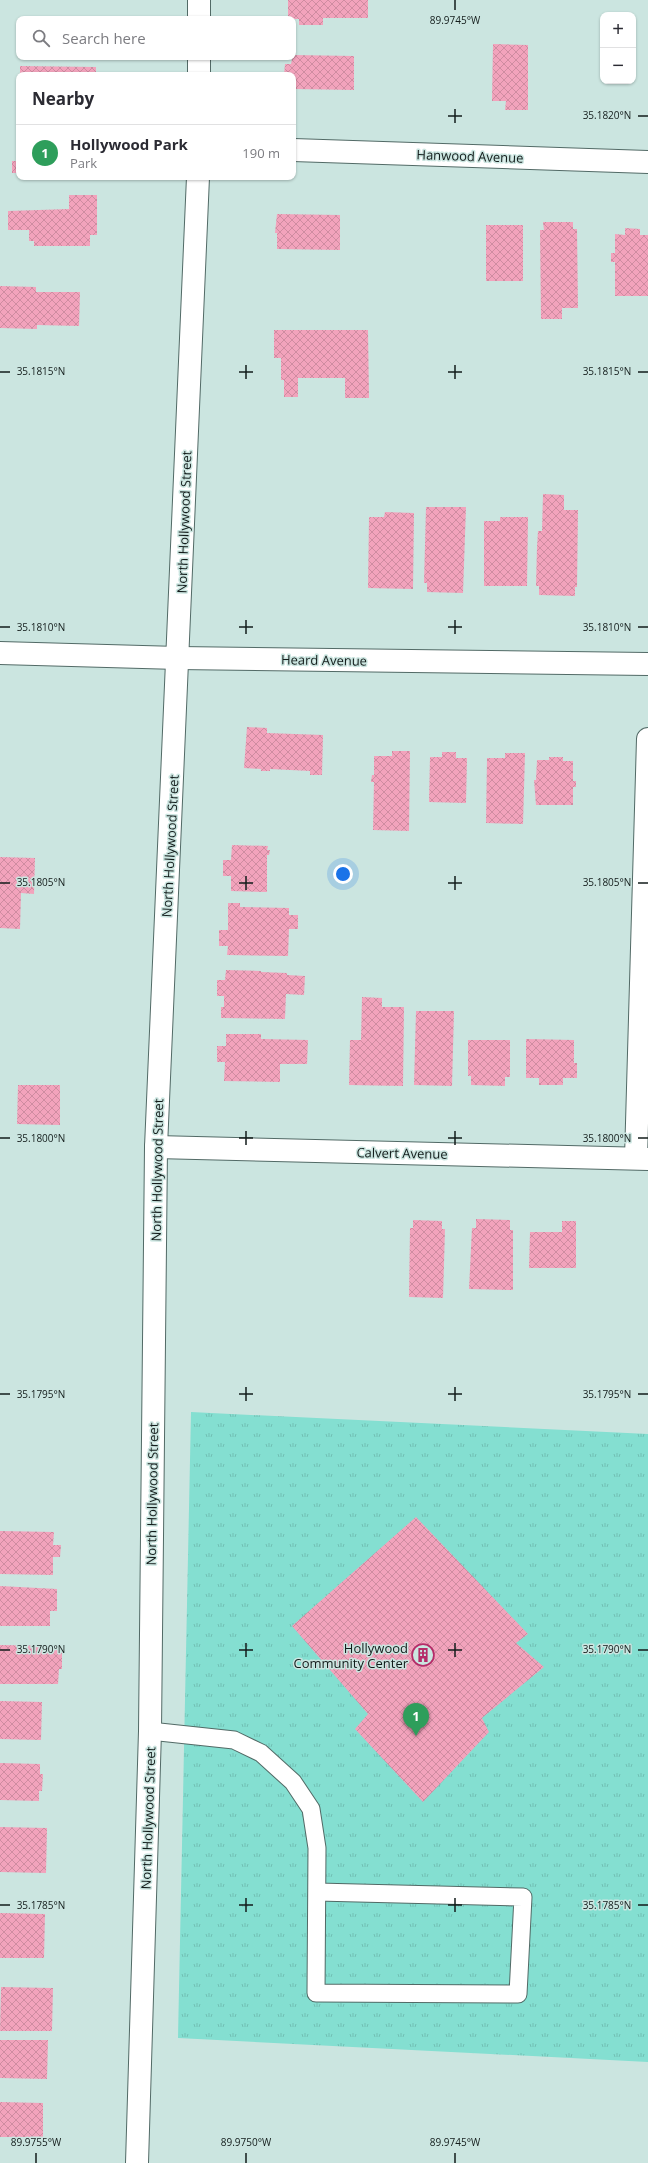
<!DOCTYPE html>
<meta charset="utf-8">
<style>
body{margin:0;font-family:"Open Sans",sans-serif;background:#f7f7f7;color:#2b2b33}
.controls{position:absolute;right:12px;top:12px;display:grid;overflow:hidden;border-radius:8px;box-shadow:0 1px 3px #0004}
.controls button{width:36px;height:36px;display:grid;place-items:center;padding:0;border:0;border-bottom:1px solid #e1e1e2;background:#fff;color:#2b2b33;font:20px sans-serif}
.you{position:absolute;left:343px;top:874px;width:14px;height:14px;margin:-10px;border:3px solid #fff;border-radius:50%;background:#1a73e8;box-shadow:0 0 0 6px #1a73e833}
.badge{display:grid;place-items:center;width:26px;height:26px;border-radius:50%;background:#2563eb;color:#fff;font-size:13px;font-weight:700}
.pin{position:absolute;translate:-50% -33px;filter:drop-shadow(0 1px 2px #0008)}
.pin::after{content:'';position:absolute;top:21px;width:14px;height:12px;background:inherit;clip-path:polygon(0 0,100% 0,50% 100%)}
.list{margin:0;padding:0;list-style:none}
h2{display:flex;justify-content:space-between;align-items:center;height:52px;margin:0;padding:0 16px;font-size:17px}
h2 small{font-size:13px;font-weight:400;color:#7c7c81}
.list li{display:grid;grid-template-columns:26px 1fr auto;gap:12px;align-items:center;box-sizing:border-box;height:56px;padding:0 16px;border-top:1px solid #e1e1e2}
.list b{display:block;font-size:15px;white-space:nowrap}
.list p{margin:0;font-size:13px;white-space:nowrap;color:#7c7c81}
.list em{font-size:13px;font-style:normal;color:#7c7c81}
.icon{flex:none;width:22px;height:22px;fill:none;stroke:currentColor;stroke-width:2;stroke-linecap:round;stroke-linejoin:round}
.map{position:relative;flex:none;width:648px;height:2163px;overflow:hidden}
.search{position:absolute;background:#fff;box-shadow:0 1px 3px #0004;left:16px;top:16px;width:280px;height:44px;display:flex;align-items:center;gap:10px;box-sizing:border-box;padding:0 14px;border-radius:8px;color:#7c7c81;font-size:15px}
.panel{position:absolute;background:#fff;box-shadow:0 1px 3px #0004;left:16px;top:72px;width:280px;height:108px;border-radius:8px}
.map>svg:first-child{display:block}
.grass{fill:url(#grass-tufts)}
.building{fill:url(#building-cross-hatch)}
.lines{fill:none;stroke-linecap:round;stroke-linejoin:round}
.service-casing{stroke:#526a66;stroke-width:19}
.minor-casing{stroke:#526a66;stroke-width:24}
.secondary-casing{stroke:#526a66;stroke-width:24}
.service{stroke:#fff;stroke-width:17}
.minor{stroke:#fff;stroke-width:22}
.secondary{stroke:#fff;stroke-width:22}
.ticks{fill:none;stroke:#131c1b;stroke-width:1.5}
.labels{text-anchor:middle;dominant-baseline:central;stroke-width:3;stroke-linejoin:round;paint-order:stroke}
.street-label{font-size:13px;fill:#131c1b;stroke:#cbe5e0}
.poi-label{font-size:13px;fill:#131c1b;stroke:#cbe5e0;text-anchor:end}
.ticks-label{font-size:10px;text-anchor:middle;fill:#131c1b;stroke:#cbe5e0;stroke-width:3;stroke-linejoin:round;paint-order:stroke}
</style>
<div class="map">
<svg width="648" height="2163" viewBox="0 0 648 2163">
<defs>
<pattern id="grass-tufts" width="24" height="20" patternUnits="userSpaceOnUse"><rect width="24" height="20" fill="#84dfd1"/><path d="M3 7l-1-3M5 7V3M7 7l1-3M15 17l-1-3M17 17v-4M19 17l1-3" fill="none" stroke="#71bfb3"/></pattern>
<pattern id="building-cross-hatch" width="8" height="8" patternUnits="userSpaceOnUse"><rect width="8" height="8" fill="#f2a3bc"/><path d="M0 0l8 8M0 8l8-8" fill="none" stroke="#cf8ca1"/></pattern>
</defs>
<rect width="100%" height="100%" fill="#cbe5e0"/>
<path class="grass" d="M191,1412L648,1434V2062L178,2038Z"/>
<g class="building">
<path d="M288,0H368V18H323V25H299V19H288Z"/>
<path d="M493,44L528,45V110H505L506,101H492Z"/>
<path d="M293,55L354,56V90L293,89V75H284L285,64H291Z"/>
<path d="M20,66L96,67V75H20Z"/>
<path d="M17,136H19V173H12V161H17Z"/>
<path d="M69,195H97V235H90V246H34V241H29V230H8V211L69,209Z"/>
<path d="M277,214L340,215V250L277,249V233H275Z"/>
<path d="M543,222H573V229H577L578,308H562V319H541L540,230H544Z"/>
<rect x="486" y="225" width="37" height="56"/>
<path d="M625,228L640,229V235H648V296H615V262H611V253H615V234L625,235Z"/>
<path d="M0,286L36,287V292H80L79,326L37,325V329L0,328Z"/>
<path d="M274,330H368L369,398H345V378H298V397H284V380H281V358H274Z"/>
<path d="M543,494L564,495V510H578L577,587H575V596L539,595V586H536L537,547L538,531H542Z"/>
<path d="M426,507H466L463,593L427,592V583H424Z"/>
<path d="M385,512L414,513L413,589L368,588L369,517H384Z"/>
<path d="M500,517H528L527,586H484V521H500Z"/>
<path d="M247,727L267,728V733L323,735L322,775H310V771L270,769V771H261V769L244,768Z"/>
<path d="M392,751H410L409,831L373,830L374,782H371L372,775H374V756H392Z"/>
<path d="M442,752H456V758H467L466,803L429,802L430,757H442Z"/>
<path d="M505,753H525L523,824L486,823L487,758H505Z"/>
<path d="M549,757H563V761H573V781H576V787H573V805H536L534,780H536L537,760H549Z"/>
<path d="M232,845L268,846L267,850H270L269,855H267V892L231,891V876H223V860H231Z"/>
<path d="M0,857L35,858L34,894L21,893L20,929L0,928Z"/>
<path d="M228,903H240V907L289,908V915H298V929H289L288,956L227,955L228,946H219V930H228Z"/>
<path d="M226,970L261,971V972L287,973V975L305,976L304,995L286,994L285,1019L221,1018V1007H224V996H217V980H225Z"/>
<path d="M362,997L382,998V1007H404L403,1086L349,1085L350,1040H361Z"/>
<path d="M416,1011H454L452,1086L414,1085Z"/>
<path d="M226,1034H261V1039L308,1040L307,1064H280V1082L224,1081L225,1062H217V1046H226Z"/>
<path d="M526,1039L574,1040V1063H577V1078H563V1085H539V1078H526Z"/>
<path d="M468,1040H510V1077H505V1086L471,1085V1076H468Z"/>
<path d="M18,1085H60V1125L17,1124Z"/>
<path d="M476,1219L510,1220V1230H513V1290L469,1289L472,1228H476Z"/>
<path d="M413,1220L442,1221V1229H445L443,1298L409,1297L410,1228H413Z"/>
<path d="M562,1221H576V1268H529L530,1232H562Z"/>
<path d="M416,1517L528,1634L516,1643L544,1667L482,1718L489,1732L423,1802L355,1729L368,1714L292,1626Z"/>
<path d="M0,1531L54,1532L53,1545H61L60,1557H53V1575L0,1574Z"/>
<path d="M0,1586L57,1589V1611H50V1626H0Z"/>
<path d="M0,1645L62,1646V1669H59L58,1684H0Z"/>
<path d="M0,1701L42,1702L41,1740L0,1739Z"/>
<path d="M0,1763L40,1764V1774H43L42,1791H39V1801L0,1800Z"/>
<path d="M0,1827L47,1828L46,1873L0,1872Z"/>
<path d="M0,1913L45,1914L44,1958H0Z"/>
<path d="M1,1987L53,1988L52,2031H0Z"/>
<path d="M0,2040H48L47,2079L0,2078Z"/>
<path d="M0,2102L43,2103V2137H0Z"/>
</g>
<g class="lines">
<g class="service-casing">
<path id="service" d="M150,1731L234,1740L261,1753L293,1782L311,1809L317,1848L316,1993L518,1994L523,1897L317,1892"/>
</g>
<g class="minor-casing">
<g id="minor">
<path d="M293,150L648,162"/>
<path d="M0,653L178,658L648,664"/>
<path d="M156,1147L648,1159"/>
<path d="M636,1158L648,739"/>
</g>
</g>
<g class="secondary-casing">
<g id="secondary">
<path d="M199,0V19"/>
<path d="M199,57V75"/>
<path d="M137,2163L150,1731L156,1147L198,177"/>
</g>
</g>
<use href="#service" class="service"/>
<use href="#minor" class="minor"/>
<use href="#secondary" class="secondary"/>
</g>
<path class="ticks" d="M455,0V10M455,109V123M448,116H462M638,116H648M246,365V379M455,365V379M0,372H10M239,372H253M448,372H462M638,372H648M246,620V634M455,620V634M0,627H10M239,627H253M448,627H462M638,627H648M246,876V890M455,876V890M0,883H10M239,883H253M448,883H462M638,883H648M246,1131V1145M455,1131V1145M0,1138H10M239,1138H253M448,1138H462M638,1138H648M246,1387V1401M455,1387V1401M0,1394H10M239,1394H253M448,1394H462M638,1394H648M246,1643V1657M455,1643V1657M0,1650H10M239,1650H253M448,1650H462M638,1650H648M246,1898V1912M455,1898V1912M0,1905H10M239,1905H253M448,1905H462M638,1905H648M36,2153V2163M246,2153V2163M455,2153V2163"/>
<defs>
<g id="building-ring" transform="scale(1.15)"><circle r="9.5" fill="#cbe5e0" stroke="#b52b68" stroke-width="1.5"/><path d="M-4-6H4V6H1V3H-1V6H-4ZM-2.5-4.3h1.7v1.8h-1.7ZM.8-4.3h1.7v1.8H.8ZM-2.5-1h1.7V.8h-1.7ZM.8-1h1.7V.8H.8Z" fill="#b52b68"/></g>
</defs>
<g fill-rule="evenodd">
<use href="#building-ring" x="423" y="1655"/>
</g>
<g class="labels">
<g class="street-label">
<text transform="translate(470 156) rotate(2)">Hanwood Avenue</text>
<text transform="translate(184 522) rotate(-88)">North Hollywood Street</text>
<text transform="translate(324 660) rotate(1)">Heard Avenue</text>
<text transform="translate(170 846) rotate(-87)">North Hollywood Street</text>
<text transform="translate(402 1153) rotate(1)">Calvert Avenue</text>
<text transform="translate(157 1170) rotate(-89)">North Hollywood Street</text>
<text transform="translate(152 1494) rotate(-89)">North Hollywood Street</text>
<text transform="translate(148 1818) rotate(-88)">North Hollywood Street</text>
</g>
<g class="poi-label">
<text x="408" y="1648">Hollywood<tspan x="408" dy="15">Community Center</tspan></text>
</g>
</g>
<g class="ticks-label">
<text x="455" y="24">89.9745°W</text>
<text x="607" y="119">35.1820°N</text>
<text x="41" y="375">35.1815°N</text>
<text x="607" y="375">35.1815°N</text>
<text x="41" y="631">35.1810°N</text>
<text x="607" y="631">35.1810°N</text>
<text x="41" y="886">35.1805°N</text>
<text x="607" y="886">35.1805°N</text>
<text x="41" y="1142">35.1800°N</text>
<text x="607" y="1142">35.1800°N</text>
<text x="41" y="1398">35.1795°N</text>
<text x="607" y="1398">35.1795°N</text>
<text x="41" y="1653">35.1790°N</text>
<text x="607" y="1653">35.1790°N</text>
<text x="41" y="1909">35.1785°N</text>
<text x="607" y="1909">35.1785°N</text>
<text x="36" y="2146">89.9755°W</text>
<text x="246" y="2146">89.9750°W</text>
<text x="455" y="2146">89.9745°W</text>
</g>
</svg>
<div class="controls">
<button>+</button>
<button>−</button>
</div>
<div class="you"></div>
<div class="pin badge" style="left:416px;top:1736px;background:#2e9e5b">1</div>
<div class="search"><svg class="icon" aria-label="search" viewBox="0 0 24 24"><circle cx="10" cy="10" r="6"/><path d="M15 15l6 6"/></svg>Search here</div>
<section class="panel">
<h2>Nearby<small></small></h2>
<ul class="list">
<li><span class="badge" style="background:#2e9e5b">1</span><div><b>Hollywood Park</b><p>Park</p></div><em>190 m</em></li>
</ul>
</section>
</div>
